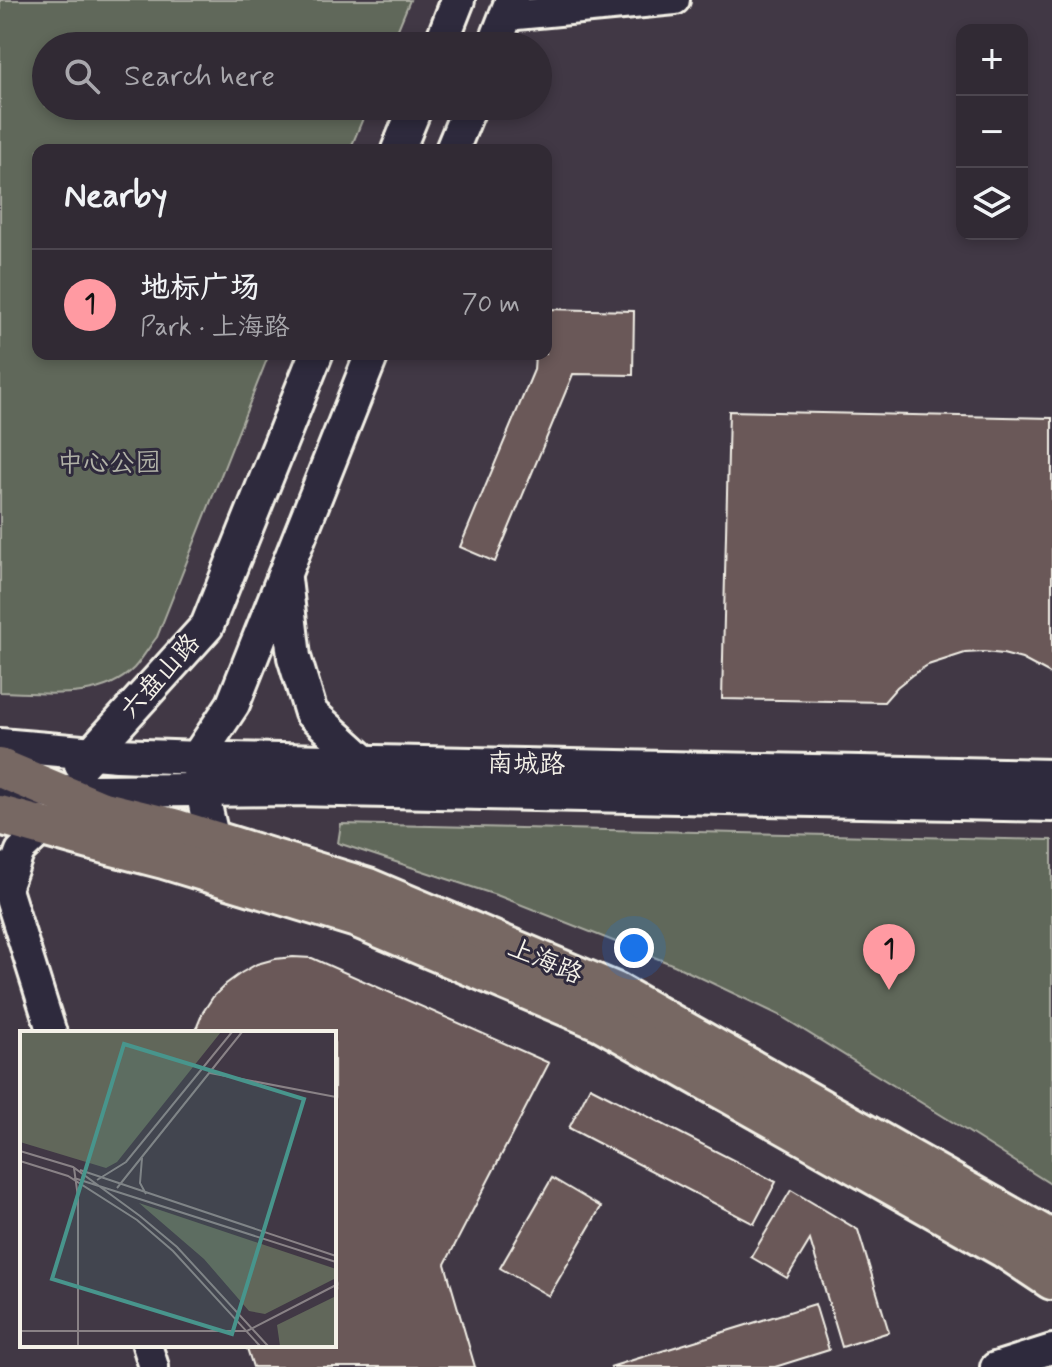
<!DOCTYPE html>
<meta charset="utf-8">
<style>
body{margin:0;font-family:Mynerve,"LXGW WenKai TC",sans-serif;background:#3d3640;color:#f1f3f6}
.controls{position:absolute;right:24px;top:24px;display:grid;overflow:hidden;border-radius:16px;box-shadow:0 4px 12px #0003}
.controls button{width:72px;height:72px;display:grid;place-items:center;padding:0;border:0;border-bottom:2px solid #4c464f;background:#312a34;color:#f1f3f6;font:40px sans-serif}
.you{position:absolute;left:634px;top:948px;width:28px;height:28px;margin:-20px;border:6px solid #fff;border-radius:50%;background:#1a73e8;box-shadow:0 0 0 12px #1a73e833}
.badge{display:grid;place-items:center;width:52px;height:52px;border-radius:50%;background:#ff9aa2;color:#111;font-size:26px;font-weight:700}
.pin{position:absolute;translate:-50% -66px;filter:drop-shadow(0 2px 4px #0008)}
.pin::after{content:'';position:absolute;top:42px;width:28px;height:24px;background:inherit;clip-path:polygon(0 0,100% 0,50% 100%)}
.list{margin:0;padding:0;list-style:none}
h2{display:flex;justify-content:space-between;align-items:center;height:104px;margin:0;padding:0 32px;font-size:34px}
h2 small{font-size:26px;font-weight:400;color:#a8a7ac}
.list li{display:grid;grid-template-columns:52px 1fr auto;gap:24px;align-items:center;box-sizing:border-box;height:112px;padding:0 32px;border-top:2px solid #4c464f}
.list b{display:block;font-size:30px;white-space:nowrap}
.list p{margin:0;font-size:26px;white-space:nowrap;color:#a8a7ac}
.list em{font-size:26px;font-style:normal;color:#a8a7ac}
.icon{flex:none;width:44px;height:44px;fill:none;stroke:currentColor;stroke-width:2;stroke-linecap:round;stroke-linejoin:round}
.map{position:relative;flex:none;width:1052px;height:1367px;overflow:hidden}
.search{position:absolute;background:#312a34;box-shadow:0 4px 12px #0003;left:32px;top:32px;width:520px;height:88px;display:flex;align-items:center;gap:20px;box-sizing:border-box;padding:0 28px;border-radius:44px;color:#a8a7ac;font-size:30px}
.panel{position:absolute;background:#312a34;box-shadow:0 4px 12px #0003;left:32px;top:144px;width:520px;height:216px;border-radius:16px}
.map>svg:first-child{display:block}
.green{fill:#61675a;stroke:#aaaca1;stroke-width:2}
.building{fill:#6b5859;stroke:#f4f1e8;stroke-width:2}
.lines{fill:none;stroke-linecap:round;stroke-linejoin:round}
.tertiary-casing{stroke:#f4f1e8;stroke-width:34}
.secondary-casing{stroke:#f4f1e8;stroke-width:38}
.trunk-casing{stroke:#f4f1e8;stroke-width:44}
.tertiary{stroke:#2f2a3d;stroke-width:28}
.secondary{stroke:#2f2a3d;stroke-width:32}
.trunk{stroke:#776864;stroke-width:38}
.labels{text-anchor:middle;dominant-baseline:central;stroke-width:6;stroke-linejoin:round;paint-order:stroke}
.park-label{font-size:26px;fill:#b2b3a8;stroke:#2f2a3d}
.street-label{font-size:26px;fill:#f4f1e8;stroke:#2f2a3d}
.inset-road{fill:none;stroke:#898286;stroke-width:2}
.view{fill:#48958c;fill-opacity:0.15;stroke:#48958c;stroke-width:4}
.inset-edge{fill:none;stroke:#f4f1e8;stroke-width:4}
</style>
<div class="map">
<svg width="1052" height="1367" viewBox="0 0 1052 1367">
<rect width="100%" height="100%" fill="#413845"/>
<filter id="ink" filterUnits="userSpaceOnUse"><feTurbulence type="fractalNoise" baseFrequency=".0125" numOctaves="2"/><feDisplacementMap in="SourceGraphic" scale="16" xChannelSelector="R" yChannelSelector="G"/><feConvolveMatrix kernelMatrix="1 2 1 2 8 2 1 2 1" color-interpolation-filters="sRGB"/></filter>
<g filter="url(#ink)">
<g class="green">
<path d="M0,0H410L391,46H46V106H368L350,150H38V354H269L157,637C149,647 142,659 134,668C101,702 43,693 0,692Z"/>
<path d="M341,824L1052,840V1185L959,1126L779,1015L674,965L499,896L338,843Z"/>
</g>
<g class="building">
<path d="M546,309L634,311L633,375L573,374L495,562L460,547L534,370L535,354H546Z"/>
<path d="M729,411L1052,418V675L1022,659L1003,654L984,652L965,653L928,665L912,675L897,687L884,702L722,699Z"/>
<path d="M293,957L312,958L549,1063L445,1264L475,1367H253L246,1345H334V1033H195L196,1029L203,1012L213,997L226,984L241,973L257,964L275,959Z"/>
<path d="M590,1087L776,1182L754,1224L569,1128Z"/>
<path d="M552,1178L601,1207L549,1296L500,1268Z"/>
<path d="M791,1190L858,1230L889,1332L842,1347L810,1240L787,1278L751,1257Z"/>
<path d="M815,1304L829,1350L775,1367H610Z"/>
</g>
<g class="lines">
<g class="tertiary-casing">
<g id="tertiary">
<path d="M506,16L675,0"/>
<path d="M0,867L52,1033"/>
<path d="M7,886L20,851L44,828"/>
<path d="M147,1345L154,1367"/>
<path d="M995,1367L1052,1349"/>
</g>
</g>
<g class="secondary-casing">
<g id="secondary">
<path d="M440,46L458,0"/>
<path d="M494,46L512,0"/>
<path d="M398,150L416,106"/>
<path d="M452,150L470,106"/>
<path d="M285,579L294,657L311,713L364,761"/>
<path d="M0,745L117,755L227,759L1052,776"/>
<path d="M81,765L207,626L316,354"/>
<path d="M0,792L293,789L1052,805"/>
<path d="M219,859C208,826 202,792 197,758L233,704L372,354"/>
</g>
</g>
<g class="trunk-casing">
<g id="trunk">
<path d="M0,768L100,810L173,828L368,888L615,992L1052,1240"/>
<path d="M0,815L90,840L164,859L357,918L601,1021L1004,1248L1052,1280"/>
</g>
</g>
<use href="#tertiary" class="tertiary"/>
<use href="#secondary" class="secondary"/>
<use href="#trunk" class="trunk"/>
</g>
</g>
<g class="labels">
<g class="park-label">
<text x="109" y="464">中心公园</text>
</g>
<g class="street-label">
<text transform="translate(161 677) rotate(-48)">六盘山路</text>
<text transform="translate(526 765) rotate(1)">南城路</text>
<text transform="translate(545 962) rotate(23)">上海路</text>
</g>
</g>
<g transform="translate(20 1031)">
<rect width="316" height="316" fill="#413845"/>
<path d="M0,1H201L97,131L86,137L0,111ZM119,172L316,238V247L245,283L229,280L184,228ZM316,265V315H260L257,294Z" fill="#61675a"/>
<path class="inset-road" d="M190,42L316,66M0,120L53,136L120,185L157,216L248,315M122,127L120,152L126,163M0,130L48,145L117,189L153,220L240,315M54,137L58,166V315M60,139L316,225M54,147L316,231M77,149L106,131L212,1M97,157L222,1M0,300H227L316,254"/>
<path class="view" d="M104,13L284,68L212,303L32,248Z"/>
<rect width="316" height="316" class="inset-edge"/>
</g>
</svg>
<div class="controls">
<button>+</button>
<button>−</button>
<button><svg class="icon" aria-label="layers" viewBox="0 0 24 24"><path d="M12 4l9 5-9 5-9-5zM3 14l9 5 9-5"/></svg></button>
</div>
<div class="you"></div>
<div class="pin badge" style="left:889px;top:990px">1</div>
<div class="search"><svg class="icon" aria-label="search" viewBox="0 0 24 24"><circle cx="10" cy="10" r="6"/><path d="M15 15l6 6"/></svg>Search here</div>
<section class="panel">
<h2>Nearby<small></small></h2>
<ul class="list">
<li><span class="badge">1</span><div><b>地标广场</b><p>Park · 上海路</p></div><em>70 m</em></li>
</ul>
</section>
</div>
